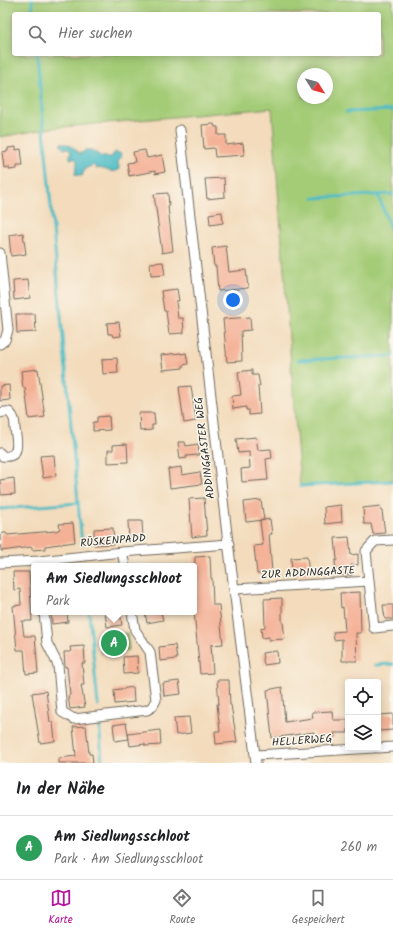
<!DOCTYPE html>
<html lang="de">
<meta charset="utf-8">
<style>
body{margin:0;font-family:Kalam,sans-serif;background:#f2f2f2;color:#202124}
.controls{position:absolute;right:12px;bottom:12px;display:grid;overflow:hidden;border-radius:4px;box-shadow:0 2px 10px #0003}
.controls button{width:36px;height:36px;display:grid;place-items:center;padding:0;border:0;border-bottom:1px solid #e0e0e0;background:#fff;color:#202124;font:20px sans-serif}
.compass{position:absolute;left:297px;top:68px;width:36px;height:36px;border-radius:50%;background:#fff;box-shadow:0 2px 10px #0003;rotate:127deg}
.you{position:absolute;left:233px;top:300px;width:14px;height:14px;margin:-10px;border:3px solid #fff;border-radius:50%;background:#1a73e8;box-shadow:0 0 0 6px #1a73e833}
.badge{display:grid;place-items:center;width:26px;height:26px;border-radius:50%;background:#b5179e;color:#fff;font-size:13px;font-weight:700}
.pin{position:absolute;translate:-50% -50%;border:2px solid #fff;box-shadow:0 1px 4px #0006}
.popup{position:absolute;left:31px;top:563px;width:166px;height:52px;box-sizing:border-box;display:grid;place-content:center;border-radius:4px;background:#fff;filter:drop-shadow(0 1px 3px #0005);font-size:13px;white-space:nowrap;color:#757577}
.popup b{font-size:15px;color:#202124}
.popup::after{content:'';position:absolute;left:50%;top:100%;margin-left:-8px;border:8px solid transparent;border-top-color:#fff}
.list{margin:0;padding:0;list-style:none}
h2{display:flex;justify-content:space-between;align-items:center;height:52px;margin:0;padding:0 16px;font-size:17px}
h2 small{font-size:13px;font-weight:400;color:#757577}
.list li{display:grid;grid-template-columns:26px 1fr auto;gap:12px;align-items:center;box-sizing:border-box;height:64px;padding:0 16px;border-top:1px solid #e0e0e0}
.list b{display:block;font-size:15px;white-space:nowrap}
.list p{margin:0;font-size:13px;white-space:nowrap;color:#757577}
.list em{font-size:13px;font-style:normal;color:#757577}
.icon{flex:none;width:22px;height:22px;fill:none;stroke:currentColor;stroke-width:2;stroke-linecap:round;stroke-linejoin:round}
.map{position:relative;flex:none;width:393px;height:763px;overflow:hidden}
.search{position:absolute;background:#fff;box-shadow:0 2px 10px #0003;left:12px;right:12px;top:12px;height:44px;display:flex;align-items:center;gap:10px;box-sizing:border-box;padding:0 14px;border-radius:4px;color:#757577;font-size:15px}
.sheet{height:116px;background:#fff}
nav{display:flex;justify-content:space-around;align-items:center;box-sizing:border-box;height:56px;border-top:1px solid #e0e0e0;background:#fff;font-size:11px;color:#757577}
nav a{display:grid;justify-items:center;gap:2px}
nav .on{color:#b5179e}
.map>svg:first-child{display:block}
.green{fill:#a4cc77;stroke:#687c51;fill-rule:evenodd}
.water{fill:#4ebcc5;stroke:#3c7478}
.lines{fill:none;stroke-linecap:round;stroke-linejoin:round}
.stream{stroke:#4ebcc5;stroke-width:3}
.building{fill:#f4b196}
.street-casing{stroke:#71695d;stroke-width:11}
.street{stroke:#fff;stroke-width:9}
.labels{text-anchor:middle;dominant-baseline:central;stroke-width:3;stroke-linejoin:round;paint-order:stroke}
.street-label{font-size:11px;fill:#2b2b2b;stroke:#fbf7ec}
</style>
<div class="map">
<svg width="393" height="763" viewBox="0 0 393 763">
<rect width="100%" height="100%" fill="#fbf7ec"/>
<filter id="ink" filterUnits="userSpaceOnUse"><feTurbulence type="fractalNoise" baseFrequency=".025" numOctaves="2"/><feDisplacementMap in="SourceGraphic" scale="8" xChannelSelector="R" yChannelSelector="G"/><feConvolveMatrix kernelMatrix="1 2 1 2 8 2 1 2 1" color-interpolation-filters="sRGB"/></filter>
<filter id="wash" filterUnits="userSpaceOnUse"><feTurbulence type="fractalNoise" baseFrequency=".012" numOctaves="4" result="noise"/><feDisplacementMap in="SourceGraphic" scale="16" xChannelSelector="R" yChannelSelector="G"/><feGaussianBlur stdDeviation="0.9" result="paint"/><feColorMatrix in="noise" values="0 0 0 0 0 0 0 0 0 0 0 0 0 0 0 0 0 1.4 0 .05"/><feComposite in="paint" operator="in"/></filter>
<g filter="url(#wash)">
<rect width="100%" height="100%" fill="#f3dbbb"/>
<g class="green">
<path d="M0,0H393V480L300,486L272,108L52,128L0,137ZM14,14H379V54H14ZM303,74H327V98H303Z"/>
<path d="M127,633L129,650L101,653L99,636Z"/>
</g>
<path class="water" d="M61,143C68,143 74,147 78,153H82L85,150H91L102,157H112L113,154L116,152L121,154L122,157C116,161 119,163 119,169C111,176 105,166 96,169L95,167L93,165L85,169L82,176L75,175C75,170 78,165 77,160L74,158L70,159V156L71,152L67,148L64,149L61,146Z"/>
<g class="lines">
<g class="stream">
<path d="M32,0L33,14"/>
<path d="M37,54L82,545"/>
<path d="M346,112L393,110"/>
<path d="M378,195L393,236"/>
<path d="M314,198L393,194"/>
<path d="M298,360L393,356"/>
<path d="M300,486L393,481"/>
<path d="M0,509L78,503"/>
<path d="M84,562V566"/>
<path d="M89,612L98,705"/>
<path d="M375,665L393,664"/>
<path d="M99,720L102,763"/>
</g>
</g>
<g id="blocks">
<g class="building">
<path d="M214,124L215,127H218V135H226V145L243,143L244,155L215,157L214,148L204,149L202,125Z"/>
<path d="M16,147V150L21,149L23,166H17V169L9,170V167L4,168L2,152L8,151V148Z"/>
<path d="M145,150L147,158L162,155L165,172L155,174V171L129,176L127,163L135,162L133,152Z"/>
<path d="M224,178L225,197L207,199L205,179Z"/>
<path d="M168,193L169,207H168L173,251L162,253L154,194Z"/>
<path d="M222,212L223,223L210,225L209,214Z"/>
<path d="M23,233L26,254L11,256L9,235Z"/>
<path d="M226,246L229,272L246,270L248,288L218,291L216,266H214L212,248Z"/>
<path d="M163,262L165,275L151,276L150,263Z"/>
<path d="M28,280L30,298L14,300L13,281Z"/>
<path d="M177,289L179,301H176L178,318H183L184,333L169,334L166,311H164L161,291Z"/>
<path d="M16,314H35L36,332L17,333Z"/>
<path d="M250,317L251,330L241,331L242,361L227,362L223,319Z"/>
<path d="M119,322L121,336L113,337L112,334H108L107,323Z"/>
<path d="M181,353V354L186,353L188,364L183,365V368L163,370L161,355Z"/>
<path d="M117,358L118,373L103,374L102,359Z"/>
<path d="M38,369L45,417L29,419L25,388H23L21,371Z"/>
<path d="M252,370V375H258L260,386H258L260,414L249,415V410H246V407L233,409L232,396L241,395L238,372Z"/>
<path d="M9,385L10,400L0,401V386Z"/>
<path d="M191,386L196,421L184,423L179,387Z"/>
<path d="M139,413H154L155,425H152V430L140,431Z"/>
<path d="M109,416L110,430L93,431V422H97V417Z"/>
<path d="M256,437L258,450L271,449L272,458L266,459L268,480L242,482L241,469L250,468L249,452L238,453L236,439Z"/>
<path d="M178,442H185L186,446L198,444L199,455L186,456L187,458L180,459Z"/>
<path d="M127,444L128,462L108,463V450H113V445Z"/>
<path d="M54,455L56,476L43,478L40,456Z"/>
<path d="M181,467L182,475L200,472L202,484L170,488L168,469Z"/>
<path d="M14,478L15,494L1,495L0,480Z"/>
<path d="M204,498L207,535L192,537L189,499Z"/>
<path d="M261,500L264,520L246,522L244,502Z"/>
<path d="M341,505L342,522L325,524L324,507Z"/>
<path d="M380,506L381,511H382L385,533L373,534L371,524H364L363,508Z"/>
<path d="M270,519L272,534H269L272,572L257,574L254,546L263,545L260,521Z"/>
<path d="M128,521H142L143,540L129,541Z"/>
<path d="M73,523L75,542L45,546V549L32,550V547L1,551L0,536L3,533H6L8,535L30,533L56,531L60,529L59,524Z"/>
<path d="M113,528L114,544L94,545V529Z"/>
<path d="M349,537L351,555L358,554V565H351L352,575H336L335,561L337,560L335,538Z"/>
<path d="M210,556L211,578H212L213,605H219L223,644L211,645L213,673L200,674L194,611L195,557Z"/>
<path d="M307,557L309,573L292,574L291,558Z"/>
<path d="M13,572H29L32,621H22L24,636H35L38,673L26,674L24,650H17L13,606L21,605L20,589L14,590Z"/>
<path d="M360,592L361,633H356L357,661H342V639L334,640L333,632L345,631L343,607L341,608L340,593Z"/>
<path d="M282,598V622H283L285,639L269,640V637L262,638L261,628L265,627L264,599Z"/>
<path d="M383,605H393V619H385Z"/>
<path d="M51,612H67L68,622L52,624Z"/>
<path d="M105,612H120L122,625L107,627Z"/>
<path d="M145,612H161L163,620L147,623Z"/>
<path d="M175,645L177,659L160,661L159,647Z"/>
<path d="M84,646L85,663H82L84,685H81L85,707L70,709L68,696L70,695L67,667H65L64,652H71L70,647Z"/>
<path d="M277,651L278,663L264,665L262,653Z"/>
<path d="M137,656L138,673L124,674L123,657Z"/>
<path d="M217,680H229L230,705H231L237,742L216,744L215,731H220L217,704H219Z"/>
<path d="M179,681L181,694L164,696L163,683Z"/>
<path d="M133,687L134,702L115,704L114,690Z"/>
<path d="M282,687L285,722L313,718L312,712L332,711L333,720H348V733H334L335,737L315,739L314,732L272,738L267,690Z"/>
<path d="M46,691L50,722H53L55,741L40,743L32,693Z"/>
<path d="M393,714V730L378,731V715Z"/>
<path d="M189,717L191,733L176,735L174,718Z"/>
<path d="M126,723L129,739L115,741L113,725Z"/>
<path d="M86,726L89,754H92L93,763H59V758L76,756L73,727Z"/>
<path d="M160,730L161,745L145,746V744L130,746L128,734Z"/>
</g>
</g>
</g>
<g filter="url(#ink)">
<use href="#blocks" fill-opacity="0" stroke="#71695d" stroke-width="1"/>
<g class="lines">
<g class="street-casing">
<g id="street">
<path d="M180,130L227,534L256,763"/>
<path d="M0,253L8,330L5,340L0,344"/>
<path d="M0,413C3,412 6,411 9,412C10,413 13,416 13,417C15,420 15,426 15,429C17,441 21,459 2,456L0,453"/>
<path d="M122,552L125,566"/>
<path d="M0,563L39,561L122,552L229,544"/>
<path d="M369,581L374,628L393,626"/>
<path d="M235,589L369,581L366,551L375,541L393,540"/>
<path d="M44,612L47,643L58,665L62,712L74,719L147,710L152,707L156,700L150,652L135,630L132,612"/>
<path d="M378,748L393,747"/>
<path d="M256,755L374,748"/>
</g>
</g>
<use href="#street" class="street"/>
</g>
</g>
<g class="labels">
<g class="street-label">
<text transform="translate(205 448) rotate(-97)">ADDINGGASTER WEG</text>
<text transform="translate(113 541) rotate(-5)">RÜSKENPADD</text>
<text transform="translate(308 573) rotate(-3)">ZUR ADDINGGASTE</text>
<text transform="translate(302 741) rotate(-4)">HELLERWEG</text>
</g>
</g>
</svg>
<div class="controls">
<button><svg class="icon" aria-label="locate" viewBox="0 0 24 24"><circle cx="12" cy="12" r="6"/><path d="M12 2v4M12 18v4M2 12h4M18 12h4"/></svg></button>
<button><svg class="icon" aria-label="layers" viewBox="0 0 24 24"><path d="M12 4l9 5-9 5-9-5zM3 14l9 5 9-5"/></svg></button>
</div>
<svg class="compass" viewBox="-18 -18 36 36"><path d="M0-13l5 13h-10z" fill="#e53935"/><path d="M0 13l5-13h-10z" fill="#757577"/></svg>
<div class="you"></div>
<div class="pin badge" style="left:114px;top:643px;background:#2e9e5b">A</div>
<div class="popup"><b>Am Siedlungsschloot</b>Park</div>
<div class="search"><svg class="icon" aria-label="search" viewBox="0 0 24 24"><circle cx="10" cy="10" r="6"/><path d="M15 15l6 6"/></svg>Hier suchen</div>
</div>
<section class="sheet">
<h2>In der Nähe<small></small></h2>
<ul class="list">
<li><span class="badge" style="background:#2e9e5b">A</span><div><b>Am Siedlungsschloot</b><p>Park · Am Siedlungsschloot</p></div><em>260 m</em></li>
</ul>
</section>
<nav>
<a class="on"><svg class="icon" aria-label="map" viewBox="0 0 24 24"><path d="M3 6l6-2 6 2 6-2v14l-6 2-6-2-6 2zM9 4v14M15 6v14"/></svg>Karte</a>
<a><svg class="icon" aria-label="directions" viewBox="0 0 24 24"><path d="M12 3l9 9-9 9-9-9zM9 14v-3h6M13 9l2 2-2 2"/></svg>Route</a>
<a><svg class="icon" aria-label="saved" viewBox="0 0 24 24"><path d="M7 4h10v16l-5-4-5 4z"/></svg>Gespeichert</a>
</nav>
